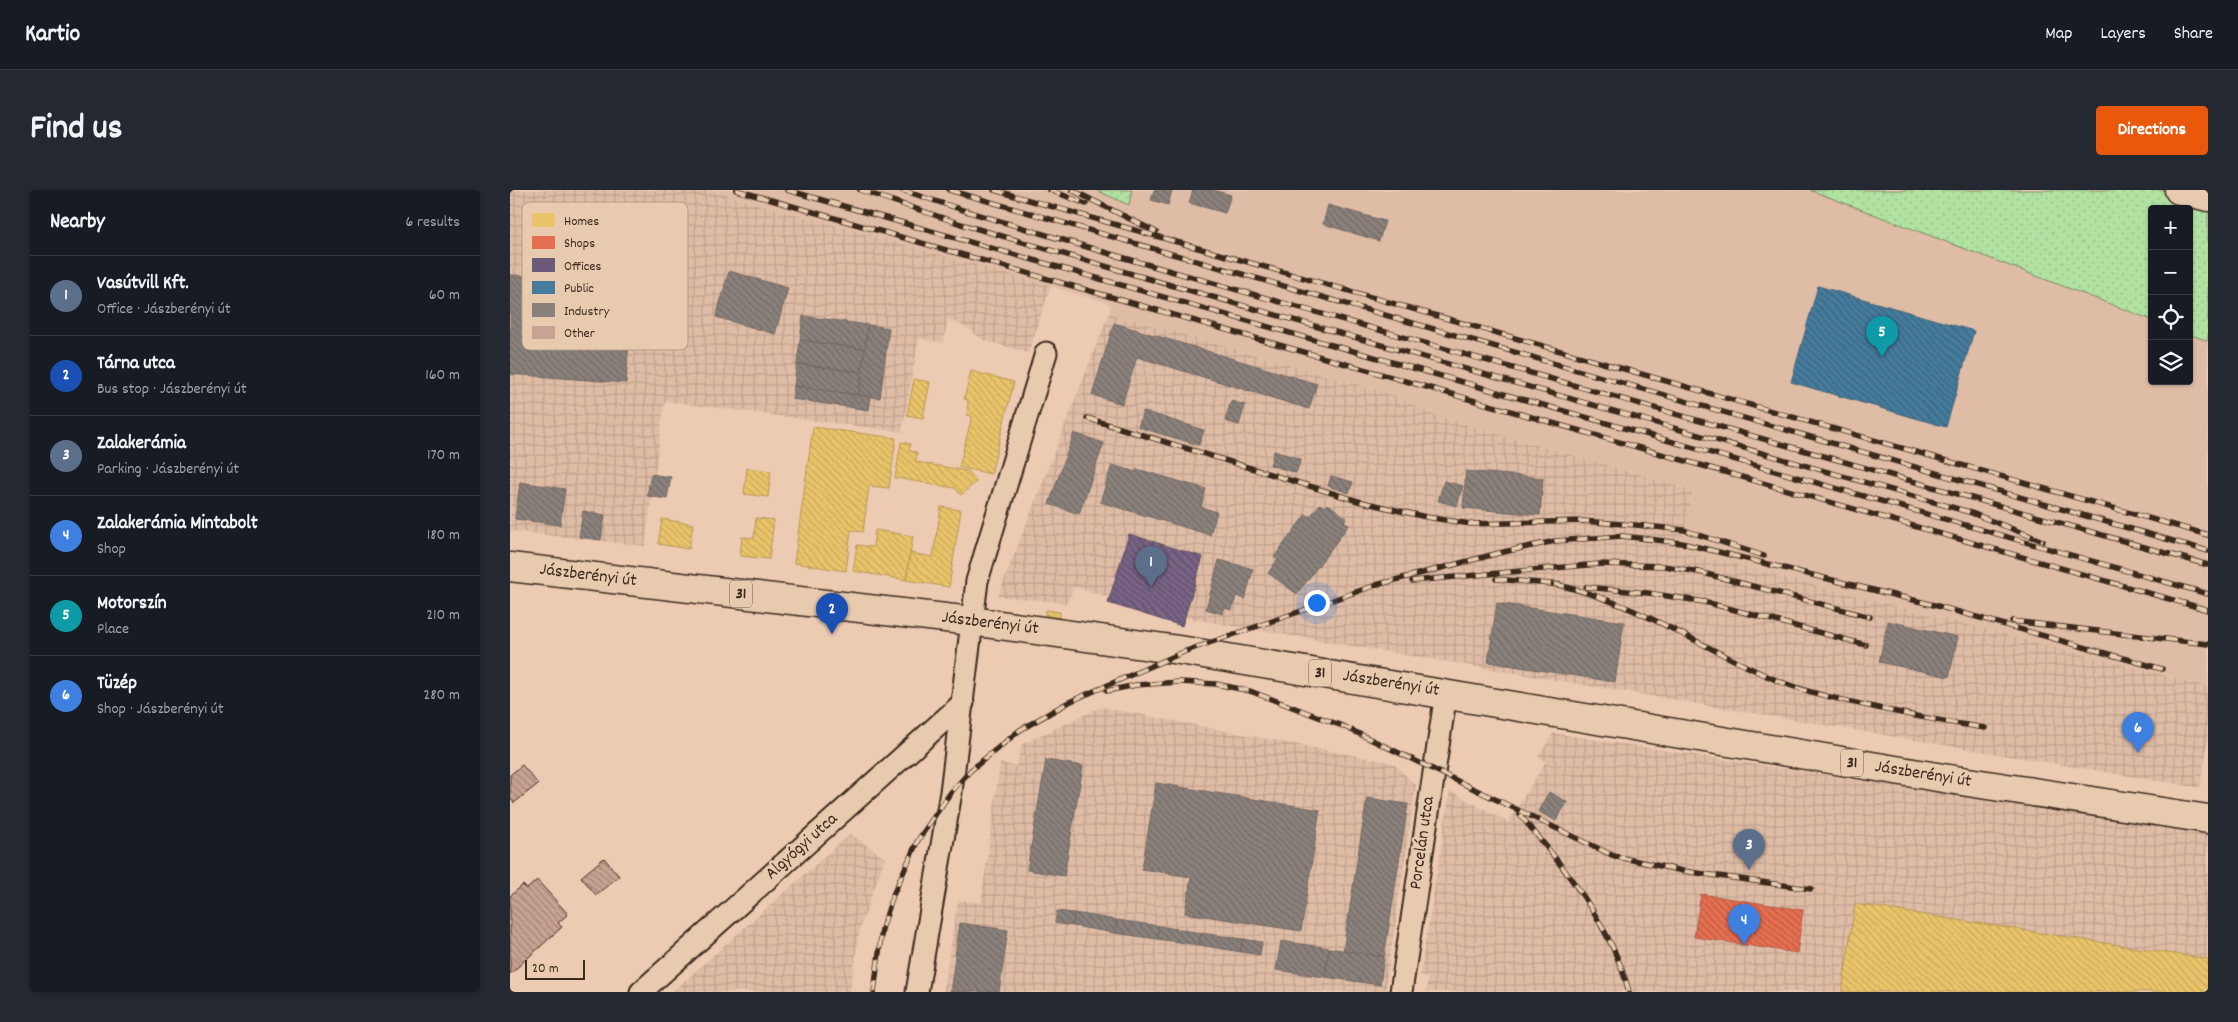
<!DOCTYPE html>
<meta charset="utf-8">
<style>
body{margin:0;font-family:Dekko,sans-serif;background:#242831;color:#f1f3f6}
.controls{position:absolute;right:15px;top:15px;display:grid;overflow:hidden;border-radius:5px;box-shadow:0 1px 4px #0004}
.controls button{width:45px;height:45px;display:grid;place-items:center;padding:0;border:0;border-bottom:1px solid #363941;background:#171b24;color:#f1f3f6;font:25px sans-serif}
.scale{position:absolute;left:15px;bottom:12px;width:60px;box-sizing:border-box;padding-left:5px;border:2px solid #3b2a1e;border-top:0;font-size:14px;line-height:18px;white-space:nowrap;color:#3b2a1e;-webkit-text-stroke:4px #e8cbaf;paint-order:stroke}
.you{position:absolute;left:806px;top:412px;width:18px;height:18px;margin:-12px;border:4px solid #fff;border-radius:50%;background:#1a73e8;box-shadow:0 0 0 8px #1a73e833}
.badge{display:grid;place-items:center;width:32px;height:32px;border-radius:50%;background:#ea580c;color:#fff;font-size:16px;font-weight:700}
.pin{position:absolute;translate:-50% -41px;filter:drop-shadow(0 1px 2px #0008)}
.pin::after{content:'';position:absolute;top:26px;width:18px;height:15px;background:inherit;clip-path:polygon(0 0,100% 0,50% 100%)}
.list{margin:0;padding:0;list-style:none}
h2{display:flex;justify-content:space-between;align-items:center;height:65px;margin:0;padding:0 20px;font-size:21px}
h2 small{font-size:16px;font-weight:400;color:#9ea1a6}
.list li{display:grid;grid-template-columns:32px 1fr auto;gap:15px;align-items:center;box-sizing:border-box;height:80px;padding:0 20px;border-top:1px solid #363941}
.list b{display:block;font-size:19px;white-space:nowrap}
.list p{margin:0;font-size:16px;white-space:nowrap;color:#9ea1a6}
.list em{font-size:16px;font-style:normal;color:#9ea1a6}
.icon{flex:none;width:28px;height:28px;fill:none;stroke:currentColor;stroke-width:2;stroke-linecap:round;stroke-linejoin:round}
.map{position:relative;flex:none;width:1698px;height:802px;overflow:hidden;border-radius:5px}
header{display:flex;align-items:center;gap:30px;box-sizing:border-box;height:70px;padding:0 25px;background:#171b24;border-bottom:1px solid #363941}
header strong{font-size:24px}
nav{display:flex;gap:28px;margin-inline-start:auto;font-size:18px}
.intro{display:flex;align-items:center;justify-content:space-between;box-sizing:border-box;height:120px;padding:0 30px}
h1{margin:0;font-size:35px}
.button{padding:12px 22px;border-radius:5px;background:#ea580c;color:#fff;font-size:18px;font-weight:700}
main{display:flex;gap:30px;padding:0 30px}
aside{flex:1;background:#171b24;border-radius:5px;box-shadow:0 1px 4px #0004}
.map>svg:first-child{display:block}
.built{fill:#dfbca6}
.industrial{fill:url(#industrial-grid)}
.grass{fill:url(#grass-dots);stroke:#768660}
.homes{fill:url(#homes-back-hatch);stroke:#b59653}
.shops{fill:url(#shops-back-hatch);stroke:#b35a42}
.offices{fill:url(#offices-back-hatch);stroke:#5e4b5e}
.public{fill:url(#public-back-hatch);stroke:#426377}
.industry{fill:url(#industry-back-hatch);stroke:#726760}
.building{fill:url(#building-back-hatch);stroke:#3b2a1e}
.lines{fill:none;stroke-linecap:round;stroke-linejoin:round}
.minor-casing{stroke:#3b2a1e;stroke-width:25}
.secondary-casing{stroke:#3b2a1e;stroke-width:31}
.primary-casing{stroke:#3b2a1e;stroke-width:31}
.minor{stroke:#e8cbaf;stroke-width:21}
.secondary{stroke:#e8cbaf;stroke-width:28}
.primary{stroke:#e8cbaf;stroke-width:28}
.rail-casing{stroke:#3b2a1e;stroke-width:5.5}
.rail{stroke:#e8cbaf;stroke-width:4;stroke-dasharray:11;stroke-linecap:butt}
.labels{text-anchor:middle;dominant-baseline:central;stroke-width:5;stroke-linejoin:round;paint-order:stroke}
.shield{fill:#e8cbaf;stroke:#6f5a4a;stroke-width:1}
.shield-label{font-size:16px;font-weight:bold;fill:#3b2a1e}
.street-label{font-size:18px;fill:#3b2a1e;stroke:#e8cbaf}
.key{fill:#e8cbaf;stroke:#b49b84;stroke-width:1}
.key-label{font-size:14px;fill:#3b2a1e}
</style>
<header>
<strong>Kartio</strong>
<nav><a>Map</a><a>Layers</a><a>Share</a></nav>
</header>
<div class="intro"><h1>Find us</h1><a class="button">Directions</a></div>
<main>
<aside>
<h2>Nearby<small>6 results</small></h2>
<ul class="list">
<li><span class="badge" style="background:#5c6f8a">1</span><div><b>Vasútvill Kft.</b><p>Office · Jászberényi út</p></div><em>60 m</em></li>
<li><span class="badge" style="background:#1a4fb4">2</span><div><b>Tárna utca</b><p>Bus stop · Jászberényi út</p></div><em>160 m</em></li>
<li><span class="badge" style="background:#5c6f8a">3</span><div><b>Zalakerámia</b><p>Parking · Jászberényi út</p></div><em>170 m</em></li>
<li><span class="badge" style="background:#3f7fe0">4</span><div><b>Zalakerámia Mintabolt</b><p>Shop</p></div><em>180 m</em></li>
<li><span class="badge" style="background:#0f9aa8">5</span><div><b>Motorszín</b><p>Place</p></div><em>210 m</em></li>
<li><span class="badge" style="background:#3f7fe0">6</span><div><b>Tüzép</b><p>Shop · Jászberényi út</p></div><em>280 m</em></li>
</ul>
</aside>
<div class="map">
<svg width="1698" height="802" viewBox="0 0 1698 802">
<defs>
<pattern id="industrial-grid" width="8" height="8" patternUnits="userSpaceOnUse" patternTransform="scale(1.25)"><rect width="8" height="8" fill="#dfbca6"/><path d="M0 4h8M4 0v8" fill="none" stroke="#c0a28e"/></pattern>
<pattern id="grass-dots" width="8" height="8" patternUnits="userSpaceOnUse" patternTransform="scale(1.25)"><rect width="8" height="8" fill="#b1e2a2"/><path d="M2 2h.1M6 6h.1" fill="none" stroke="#99c28b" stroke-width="1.8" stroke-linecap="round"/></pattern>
<pattern id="homes-back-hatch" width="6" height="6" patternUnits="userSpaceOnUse" patternTransform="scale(1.25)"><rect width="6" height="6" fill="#e9c46a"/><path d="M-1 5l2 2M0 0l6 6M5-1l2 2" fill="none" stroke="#c9a95b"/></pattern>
<pattern id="shops-back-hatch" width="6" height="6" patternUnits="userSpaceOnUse" patternTransform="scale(1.25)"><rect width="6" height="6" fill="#e76f51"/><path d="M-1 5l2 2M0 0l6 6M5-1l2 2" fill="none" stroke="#bc5b43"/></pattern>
<pattern id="offices-back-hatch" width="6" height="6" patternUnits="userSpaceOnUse" patternTransform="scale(1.25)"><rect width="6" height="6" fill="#6d597a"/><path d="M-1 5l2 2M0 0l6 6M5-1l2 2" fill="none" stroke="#83728a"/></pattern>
<pattern id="public-back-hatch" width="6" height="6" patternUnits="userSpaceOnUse" patternTransform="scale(1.25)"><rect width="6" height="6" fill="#457b9d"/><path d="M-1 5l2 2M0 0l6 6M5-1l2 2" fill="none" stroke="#3b657f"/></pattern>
<pattern id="industry-back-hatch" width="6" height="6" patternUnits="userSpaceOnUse" patternTransform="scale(1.25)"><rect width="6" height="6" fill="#8a817c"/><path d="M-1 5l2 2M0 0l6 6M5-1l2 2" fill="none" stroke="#726a65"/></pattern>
<pattern id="building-back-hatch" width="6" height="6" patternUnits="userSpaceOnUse" patternTransform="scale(1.25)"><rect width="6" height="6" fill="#c8a292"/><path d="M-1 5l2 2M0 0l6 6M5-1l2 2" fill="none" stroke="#a48477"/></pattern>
</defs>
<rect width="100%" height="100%" fill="#edcbb3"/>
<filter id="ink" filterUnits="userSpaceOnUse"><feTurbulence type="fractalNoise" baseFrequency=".02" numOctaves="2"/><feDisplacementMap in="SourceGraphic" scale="10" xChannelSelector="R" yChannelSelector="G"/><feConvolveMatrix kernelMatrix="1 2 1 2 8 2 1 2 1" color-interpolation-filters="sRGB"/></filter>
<g filter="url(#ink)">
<path class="built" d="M200,0H534L543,3L541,0H586L618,15L622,0H1300L1642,130V191H1679V144L1698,151V497L1170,360L1183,300L926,226L886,206L599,123L601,115L592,111Z"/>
<g class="industrial">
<path d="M0,0H200L541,96L518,163L473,150L459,139L438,129L433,153L409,148L392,242L155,211L135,356L0,341Z"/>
<path d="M599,123L886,206L926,226L1183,300L1170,360L1698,497V550L1690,598L669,427L564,397L557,413L488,406Z"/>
<path d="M591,517L883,573L906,595L875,802H433L448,710L471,713L490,573L506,576L512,554Z"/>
<path d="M1043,543L1698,644V802H916L918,787L910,785L940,601L998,632L1036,571L1028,567Z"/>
<path d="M340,644L375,668L350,738L340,802H162Z"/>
</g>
<g class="grass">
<path d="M586,0H622L619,15Z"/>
<path d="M1300,0H1675L1698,6V151L1679,144V19H1642V130Z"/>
</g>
<g class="homes">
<path d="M461,181L504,192L481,284L449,277L462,226L457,225L458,210L454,209Z"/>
<path d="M404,189L420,192L413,228L397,225Z"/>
<path d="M303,237L386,248L379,298L359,296L353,342L341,340L336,381L284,373Z"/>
<path d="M391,252L401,254L399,261L407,262L406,272L458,281L467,291L451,305L445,298L385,288Z"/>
<path d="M237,278L261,281L258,307L234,304Z"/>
<path d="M431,317L451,320L439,397L396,390L400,363L423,367Z"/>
<path d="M246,328L264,330L259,369L230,366L232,347L244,348Z"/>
<path d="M152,329L183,334L179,359L148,354Z"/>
<path d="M365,340L403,346L396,390L343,381L347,355L363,357Z"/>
<path d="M536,420L550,422L549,428L535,425Z"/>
<path d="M1345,714L1698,769V802H1332Z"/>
</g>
<path class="shops" d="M1191,704L1293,720L1287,763L1184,747Z"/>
<path class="offices" d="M619,344L693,367L672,436L598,413Z"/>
<path class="public" d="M1308,96L1464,141L1436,237L1281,192Z"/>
<g class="industry">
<path d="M644,0H662L658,15L641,10Z"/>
<path d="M683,0H703L721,5L715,23L679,13Z"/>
<path d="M818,15L875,31L869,51L813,34Z"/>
<path d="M219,81L278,98L265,144L206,127Z"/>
<path d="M0,85L123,94L116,193L0,184Z"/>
<path d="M293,126L358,135L355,159L290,150Z"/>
<path d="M604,133L807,194L799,219L627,167L612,214L582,205Z"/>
<path d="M358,135L379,138L370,208L349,205Z"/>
<path d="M290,150L355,159L351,182L287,174Z"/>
<path d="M287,174L351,182L349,205L284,196Z"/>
<path d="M284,196L361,207L359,220L282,209Z"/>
<path d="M721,211L735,215L729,235L715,231Z"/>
<path d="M633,221L694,240L689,255L628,237Z"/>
<path d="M564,243L594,253L569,324L539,314Z"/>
<path d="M764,261L791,269L786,283L760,275Z"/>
<path d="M602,275L626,282L627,279L696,299L691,317L707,322L700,345L590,312Z"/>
<path d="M956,281L1033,288L1030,325L953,318Z"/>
<path d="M141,284L161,287L157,309L137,306Z"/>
<path d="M821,286L843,292L839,303L818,296Z"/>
<path d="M934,291L953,296L947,316L928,311Z"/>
<path d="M10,292L55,299L50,335L5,329Z"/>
<path d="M810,314L815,317L818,314L837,328L834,331L839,335L787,404L758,383L768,369L764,367L796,324L800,327Z"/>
<path d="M73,321L95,325L91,350L69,347Z"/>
<path d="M709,370L743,379L735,409L726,406L722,420L714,418L713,424L696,419Z"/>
<path d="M987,413L1114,432L1105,492L978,472Z"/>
<path d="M1378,431L1448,447L1439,487L1369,472Z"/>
<path d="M536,570L573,576L554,686L517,680Z"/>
<path d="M646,593L810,620L791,741L675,723L681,687L632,679Z"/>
<path d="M1039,602L1057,612L1046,631L1028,621Z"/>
<path d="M857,608L898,614L874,767L833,761Z"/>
<path d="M547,721L564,723L563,736L545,733Z"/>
<path d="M564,723L607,730L605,743L563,736Z"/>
<path d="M607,730L649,736L647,749L605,743Z"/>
<path d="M450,733L498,740L489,802H440Z"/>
<path d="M649,736L691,743L689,755L647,749Z"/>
<path d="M691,743L733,749L731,762L689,755Z"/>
<path d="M733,749L752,752L750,765L731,762Z"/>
<path d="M771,751L819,758L815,787L766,780Z"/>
<path d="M819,758L874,767L870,795L815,787Z"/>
</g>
<g class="building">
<path d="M12,575L28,594L4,613L0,608V585Z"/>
<path d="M94,668L109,686L86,705L71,687Z"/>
<path d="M27,690L58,724L48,733L52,737L0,784V706L13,695L17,699Z"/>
</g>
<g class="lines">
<g class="minor-casing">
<g id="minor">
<path d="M131,802L453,513"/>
<path d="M407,802L441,602L467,391L536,163"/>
<path d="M891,802L936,503"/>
</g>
</g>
<g class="secondary-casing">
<path id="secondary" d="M1669,0L1698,7"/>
</g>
<g class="primary-casing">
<path id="primary" d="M0,377L461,431L676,461L1445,590L1698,629"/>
</g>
<use href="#minor" class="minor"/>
<use href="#secondary" class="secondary"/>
<use href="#primary" class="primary"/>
<g class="rail-casing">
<g id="rail">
<path d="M226,0L1698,420"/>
<path d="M277,0L1698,404"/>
<path d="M350,0L451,34L629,86L1459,322L1533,351"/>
<path d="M392,0L456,21L604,65L1698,375"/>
<path d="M439,0L1698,361"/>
<path d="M484,0L1698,345"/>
<path d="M540,0L576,14"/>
<path d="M562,0L646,42"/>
<path d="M577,228L848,311L916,327L961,334L1072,331L1126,335L1174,340L1254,366"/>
<path d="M986,389L1051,395"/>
<path d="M902,391L1089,374L1154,376L1189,382L1360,427"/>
<path d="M1044,394C1122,411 1186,454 1257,486C1282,498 1310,505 1337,511C1383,522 1428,531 1475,538"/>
<path d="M1076,397L1138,403L1195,412L1356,455"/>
<path d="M1502,431L1698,454"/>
<path d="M597,501L626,495L670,492L706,494L740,501L835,537L1104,666L1173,681L1301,699"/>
<path d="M1010,625C1052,674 1103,738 1119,802"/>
<path d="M364,802L372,739L383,705L408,650L441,602L461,580L510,540L559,512L676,461L866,395L989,363L1045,351L1112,346L1172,353L1424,415L1652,479"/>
</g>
</g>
<use href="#rail" class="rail"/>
</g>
</g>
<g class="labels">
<g class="shield">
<rect x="220" y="390.5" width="22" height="27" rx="4"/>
<rect x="799" y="469.5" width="22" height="27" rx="4"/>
<rect x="1331" y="559.5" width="22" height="27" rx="4"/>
</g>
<g class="shield-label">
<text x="231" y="404">31</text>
<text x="810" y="483">31</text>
<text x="1342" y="573">31</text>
</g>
<g class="street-label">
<text transform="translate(78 386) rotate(7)">Jászberényi út</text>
<text transform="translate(480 434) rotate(7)">Jászberényi út</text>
<text transform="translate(881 494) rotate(9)">Jászberényi út</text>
<text transform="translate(1413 585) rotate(9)">Jászberényi út</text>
<text transform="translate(913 653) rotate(-82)">Porcelán utca</text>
<text transform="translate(292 657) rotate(-42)">Algyógyi utca</text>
</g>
</g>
<rect x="12" y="12" width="166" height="148" rx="8" class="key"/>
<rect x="22" y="23" width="23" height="14" fill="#e9c46a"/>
<rect x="22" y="46" width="23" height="13" fill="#e76f51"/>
<rect x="22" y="68" width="23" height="14" fill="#6d597a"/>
<rect x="22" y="91" width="23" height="13" fill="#457b9d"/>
<rect x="22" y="113" width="23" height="14" fill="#8a817c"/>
<rect x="22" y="136" width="23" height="13" fill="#c8a292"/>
<g class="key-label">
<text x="54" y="35">Homes</text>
<text x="54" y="57">Shops</text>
<text x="54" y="80">Offices</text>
<text x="54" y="102">Public</text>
<text x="54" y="125">Industry</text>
<text x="54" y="147">Other</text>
</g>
</svg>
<div class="controls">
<button>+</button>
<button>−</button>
<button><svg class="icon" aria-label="locate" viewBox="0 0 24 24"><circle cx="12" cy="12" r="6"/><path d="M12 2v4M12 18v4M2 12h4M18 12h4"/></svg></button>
<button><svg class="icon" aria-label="layers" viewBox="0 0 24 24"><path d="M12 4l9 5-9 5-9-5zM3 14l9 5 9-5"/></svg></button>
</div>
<div class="scale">20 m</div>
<div class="you"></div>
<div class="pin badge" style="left:641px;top:397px;background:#5c6f8a">1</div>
<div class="pin badge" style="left:322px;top:444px;background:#1a4fb4">2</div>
<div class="pin badge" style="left:1239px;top:680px;background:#5c6f8a">3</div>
<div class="pin badge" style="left:1234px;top:755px;background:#3f7fe0">4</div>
<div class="pin badge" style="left:1372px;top:167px;background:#0f9aa8">5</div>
<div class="pin badge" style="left:1628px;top:563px;background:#3f7fe0">6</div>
</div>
</main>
